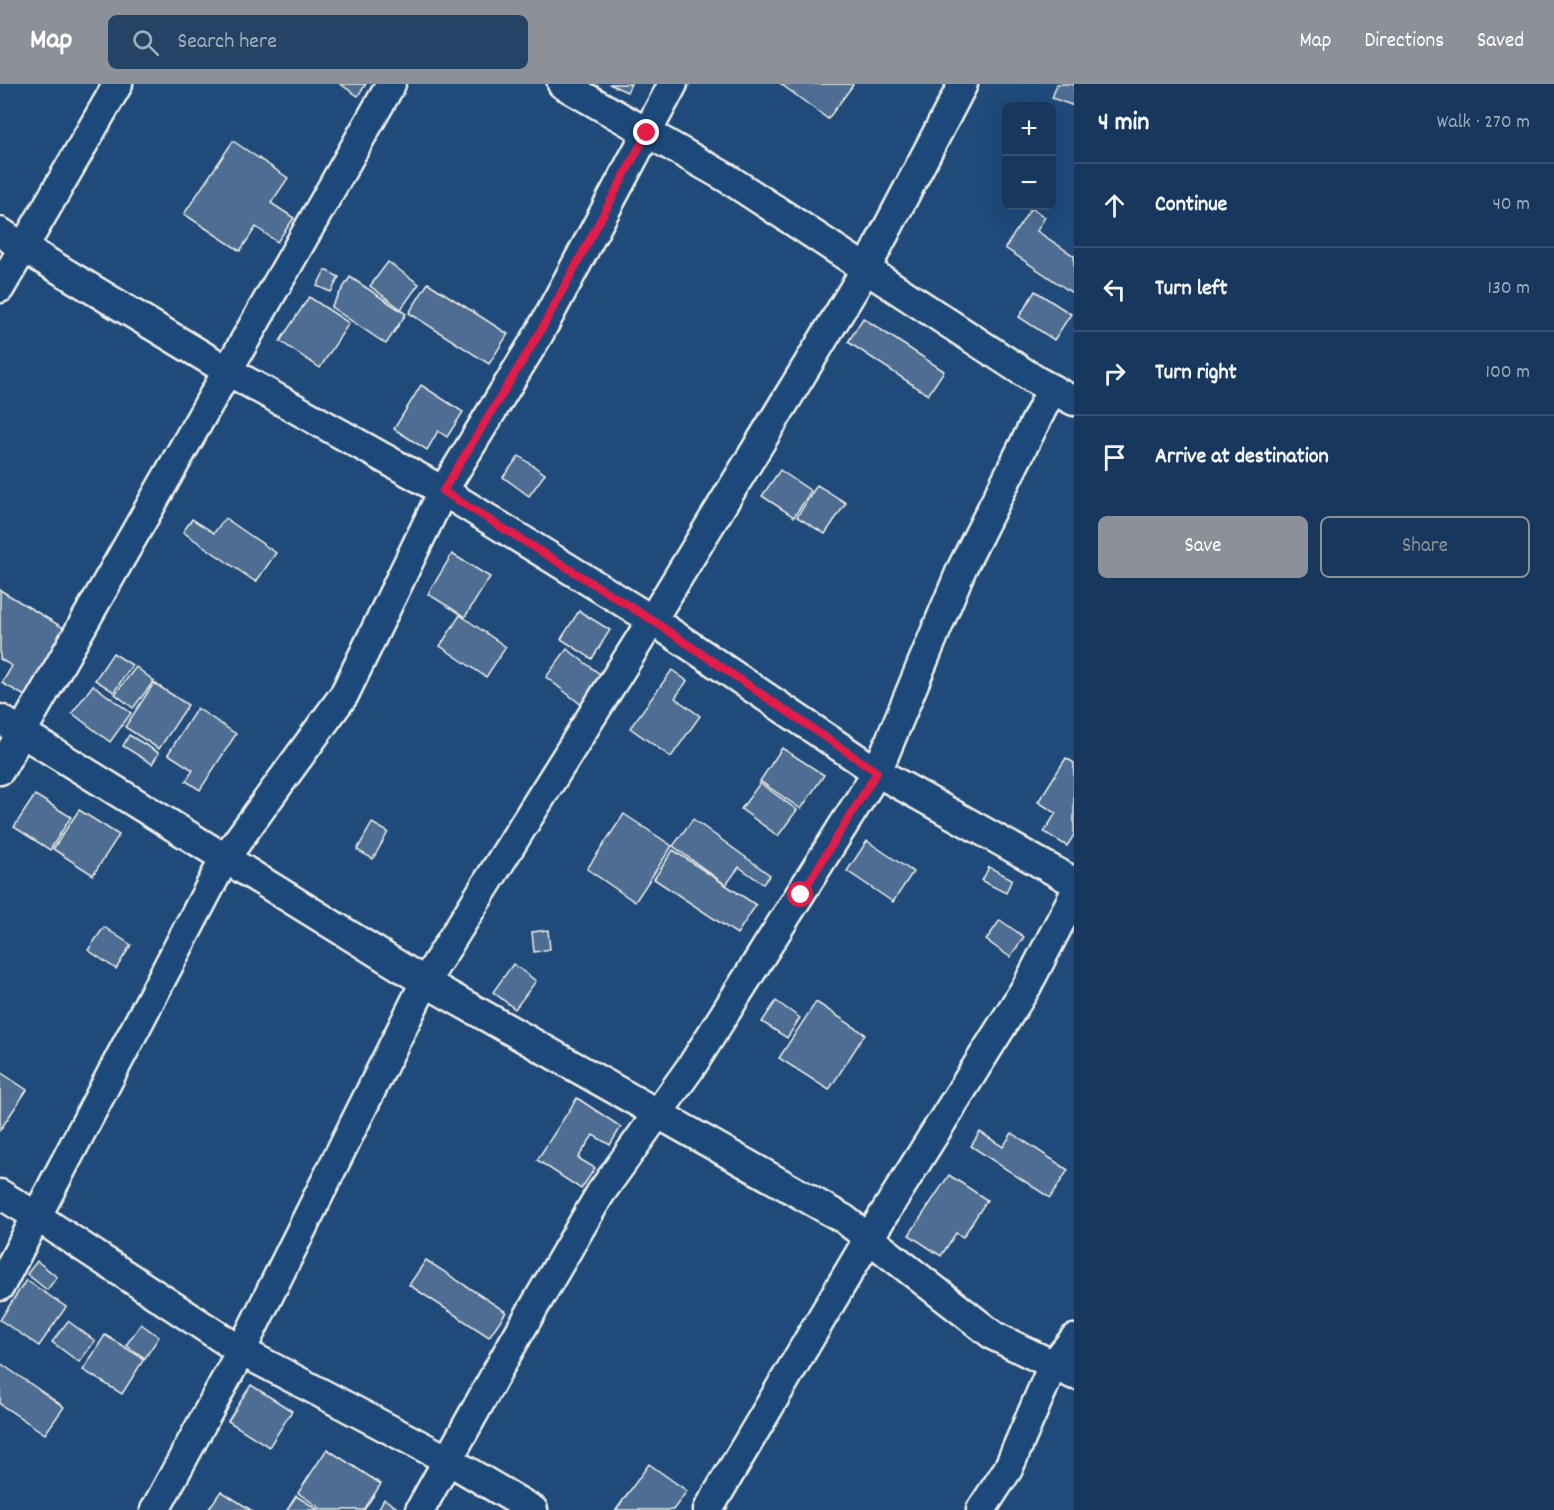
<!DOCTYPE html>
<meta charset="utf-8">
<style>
body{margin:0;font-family:Dekko,sans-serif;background:#244365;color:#f1f3f6}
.controls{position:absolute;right:18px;top:18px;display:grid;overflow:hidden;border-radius:9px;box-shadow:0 6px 24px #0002}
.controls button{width:54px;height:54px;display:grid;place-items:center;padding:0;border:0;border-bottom:2px solid #365272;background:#17385c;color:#f1f3f6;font:30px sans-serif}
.stop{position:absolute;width:18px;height:18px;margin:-14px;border:4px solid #e11d48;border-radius:50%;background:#fff}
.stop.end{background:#e11d48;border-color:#fff;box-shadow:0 2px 6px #0008}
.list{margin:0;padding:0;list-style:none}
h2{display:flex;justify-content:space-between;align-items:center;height:78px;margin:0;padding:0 24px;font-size:26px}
h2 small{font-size:20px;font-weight:400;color:#9eacbb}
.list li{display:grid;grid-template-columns:39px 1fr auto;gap:18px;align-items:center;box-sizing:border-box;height:84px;padding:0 24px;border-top:2px solid #365272}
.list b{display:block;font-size:22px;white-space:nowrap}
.list em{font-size:20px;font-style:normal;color:#9eacbb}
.actions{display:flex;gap:12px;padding:18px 24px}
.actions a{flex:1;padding:14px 0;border:2px solid #8c9099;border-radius:9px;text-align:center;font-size:21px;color:#8c9099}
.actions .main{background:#8c9099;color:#fff}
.icon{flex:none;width:33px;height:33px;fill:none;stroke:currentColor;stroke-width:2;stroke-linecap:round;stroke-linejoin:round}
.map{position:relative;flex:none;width:1074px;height:1426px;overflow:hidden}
header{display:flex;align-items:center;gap:36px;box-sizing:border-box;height:84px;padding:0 30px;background:#8c9099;color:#fff}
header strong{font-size:28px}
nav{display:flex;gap:33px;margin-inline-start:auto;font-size:21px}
.search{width:420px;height:54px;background:#244365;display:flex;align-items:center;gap:15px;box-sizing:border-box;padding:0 21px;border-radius:9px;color:#9eacbb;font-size:22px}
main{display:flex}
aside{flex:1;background:#17385c}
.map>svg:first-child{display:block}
.building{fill:#4d6e92;stroke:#f4f1e8;stroke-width:1.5}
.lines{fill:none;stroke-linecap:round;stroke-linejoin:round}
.street-casing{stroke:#f4f1e8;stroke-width:33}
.street{stroke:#1f4a7a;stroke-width:28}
.route{stroke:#e11d48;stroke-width:8}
</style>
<header>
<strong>Map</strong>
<div class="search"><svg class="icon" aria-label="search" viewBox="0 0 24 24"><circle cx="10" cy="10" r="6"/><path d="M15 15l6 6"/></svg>Search here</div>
<nav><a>Map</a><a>Directions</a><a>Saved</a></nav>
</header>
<main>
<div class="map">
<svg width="1074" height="1426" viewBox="0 0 1074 1426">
<rect width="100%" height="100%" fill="#1f4a7a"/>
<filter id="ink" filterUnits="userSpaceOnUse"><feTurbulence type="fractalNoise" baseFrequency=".0167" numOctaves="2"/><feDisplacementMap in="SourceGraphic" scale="12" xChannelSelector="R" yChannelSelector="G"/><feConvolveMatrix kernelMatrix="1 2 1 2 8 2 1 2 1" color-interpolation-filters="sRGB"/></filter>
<g filter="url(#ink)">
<g class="building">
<path d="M340,0H366L358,12Z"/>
<path d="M609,0H631L627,8Z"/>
<path d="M781,0H852L853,1L828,35Z"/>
<path d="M1057,0H1074V22L1052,14Z"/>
<path d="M233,57L288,94L271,119L294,134L277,158L256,143L240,167L184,130Z"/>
<path d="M1031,124L1045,133L1037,147L1074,172V210L1005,164Z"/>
<path d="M388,178L419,200L401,225L370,202Z"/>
<path d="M325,186L339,193L331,208L317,202Z"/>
<path d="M350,193L406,230L386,260L331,223Z"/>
<path d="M428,199L508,250L489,280L409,229Z"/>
<path d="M1035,207L1071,230L1054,256L1019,233Z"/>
<path d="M309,213L349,239L320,284L280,257Z"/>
<path d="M863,234L944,287L928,311L848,258Z"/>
<path d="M421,301L463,328L447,353L438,347L427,366L394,345Z"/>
<path d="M519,372L545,390L529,412L503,393Z"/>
<path d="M780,386L811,407L794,433L762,412Z"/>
<path d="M817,401L846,419L825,450L797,433Z"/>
<path d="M225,434L276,469L256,498L183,448L192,435L214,449Z"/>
<path d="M452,470L490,493L465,533L428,510Z"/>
<path d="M0,506L72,549L32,616L2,599L12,582L0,575Z"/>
<path d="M579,527L610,546L592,575L561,555Z"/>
<path d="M460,531L506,563L486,593L440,562Z"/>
<path d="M567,565L605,594L583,622L546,593Z"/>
<path d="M113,569L132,581L114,608L95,596Z"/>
<path d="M136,583L154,597L133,624L115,610Z"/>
<path d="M672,586L687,597L675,614L700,632L671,673L630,644Z"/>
<path d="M154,599L188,621L159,665L125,643Z"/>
<path d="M93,601L131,629L110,658L72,629Z"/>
<path d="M197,624L236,650L200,706L186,697L193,686L168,670Z"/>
<path d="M129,651L159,669L152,680L123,662Z"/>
<path d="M782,664L824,691L801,725L760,697Z"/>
<path d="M1066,674L1074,679V751L1067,762L1044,748L1056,729L1038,718Z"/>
<path d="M760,699L797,726L778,752L741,725Z"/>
<path d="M35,711L71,733L50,766L14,743Z"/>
<path d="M79,726L119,751L93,791L53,765Z"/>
<path d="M624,730L672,762L635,818L587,785Z"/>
<path d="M693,735L770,791L763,800L739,783L726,801L673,762Z"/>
<path d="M372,739L388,748L373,775L357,766Z"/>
<path d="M867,757L913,788L893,818L847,787Z"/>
<path d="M673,766L756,821L737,850L654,795Z"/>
<path d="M989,783L1012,795L1006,809L982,797Z"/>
<path d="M1000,836L1024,853L1010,873L986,856Z"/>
<path d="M104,843L131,861L116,885L88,866Z"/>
<path d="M548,846L550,865L534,868L532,848Z"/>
<path d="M513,880L536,897L515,925L493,908Z"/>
<path d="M776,917L800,934L787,954L762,938Z"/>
<path d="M816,918L865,950L829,1006L779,974Z"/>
<path d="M0,988L27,1006L0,1046Z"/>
<path d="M577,1014L621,1043L610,1061L593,1051L578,1074L595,1084L581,1105L537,1076Z"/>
<path d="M980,1048L1003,1063L1012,1049L1068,1086L1050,1114L971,1062Z"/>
<path d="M949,1091L987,1116L963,1153L956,1149L941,1172L909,1151Z"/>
<path d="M426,1176L506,1228L489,1253L409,1201Z"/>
<path d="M37,1177L57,1193L47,1206L27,1190Z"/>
<path d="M26,1196L66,1223L39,1262L0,1236Z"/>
<path d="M68,1237L95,1257L79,1278L52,1258Z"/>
<path d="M141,1240L159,1253L145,1274L126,1261Z"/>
<path d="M105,1251L144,1275L122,1310L83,1286Z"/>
<path d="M0,1279L64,1323L45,1350L0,1320Z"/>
<path d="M251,1301L292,1327L269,1363L228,1337Z"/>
<path d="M327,1365L381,1400L364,1426H323L298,1409Z"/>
<path d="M649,1380L687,1407L673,1426H616Z"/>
<path d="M221,1407L251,1426H208Z"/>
<path d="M296,1412L319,1426H287Z"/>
<path d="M384,1415L396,1423L394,1426H378Z"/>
</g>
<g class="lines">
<g class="street-casing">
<g id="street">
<path d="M562,0L727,94L1037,297L1074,317"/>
<path d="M0,148L24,164L228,287L443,407L652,536L877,688L1074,798"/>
<path d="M0,204L118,0"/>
<path d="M0,635L425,898L844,1135L994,1252L1074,1291"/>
<path d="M0,686L391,0"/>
<path d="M0,1110L36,1132L241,1267L448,1376L533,1426"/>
<path d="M0,1202L225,774L344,611L443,407L539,250L673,0"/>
<path d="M155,1426L241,1267L425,898L652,536L866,185L963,0"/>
<path d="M420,1426L509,1266L600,1110L693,980L877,688L962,484L1052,305"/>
<path d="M708,1426L869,1154L1027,902L1074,811"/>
<path d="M981,1426L1008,1385L1053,1281L1074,1255"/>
</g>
</g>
<use href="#street" class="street"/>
</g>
</g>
<g class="lines" filter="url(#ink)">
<path class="route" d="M647,49L539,250L443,407L652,536L877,688L801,811"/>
</g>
</svg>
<div class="controls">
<button>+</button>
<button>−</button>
</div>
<div class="stop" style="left:801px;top:811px"></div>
<div class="stop end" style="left:647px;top:49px"></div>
</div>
<aside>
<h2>4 min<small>Walk · 270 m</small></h2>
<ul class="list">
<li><svg class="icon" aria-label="ahead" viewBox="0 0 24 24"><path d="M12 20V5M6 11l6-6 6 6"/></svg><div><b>Continue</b></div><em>40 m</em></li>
<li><svg class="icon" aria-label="left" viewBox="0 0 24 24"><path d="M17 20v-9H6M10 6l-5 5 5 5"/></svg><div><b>Turn left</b></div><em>130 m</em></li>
<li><svg class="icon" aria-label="right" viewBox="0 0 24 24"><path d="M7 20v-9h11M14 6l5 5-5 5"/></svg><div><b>Turn right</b></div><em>100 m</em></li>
<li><svg class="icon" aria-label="arrive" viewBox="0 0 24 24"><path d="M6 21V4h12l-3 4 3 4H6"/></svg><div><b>Arrive at destination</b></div></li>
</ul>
<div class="actions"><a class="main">Save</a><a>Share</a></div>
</aside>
</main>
